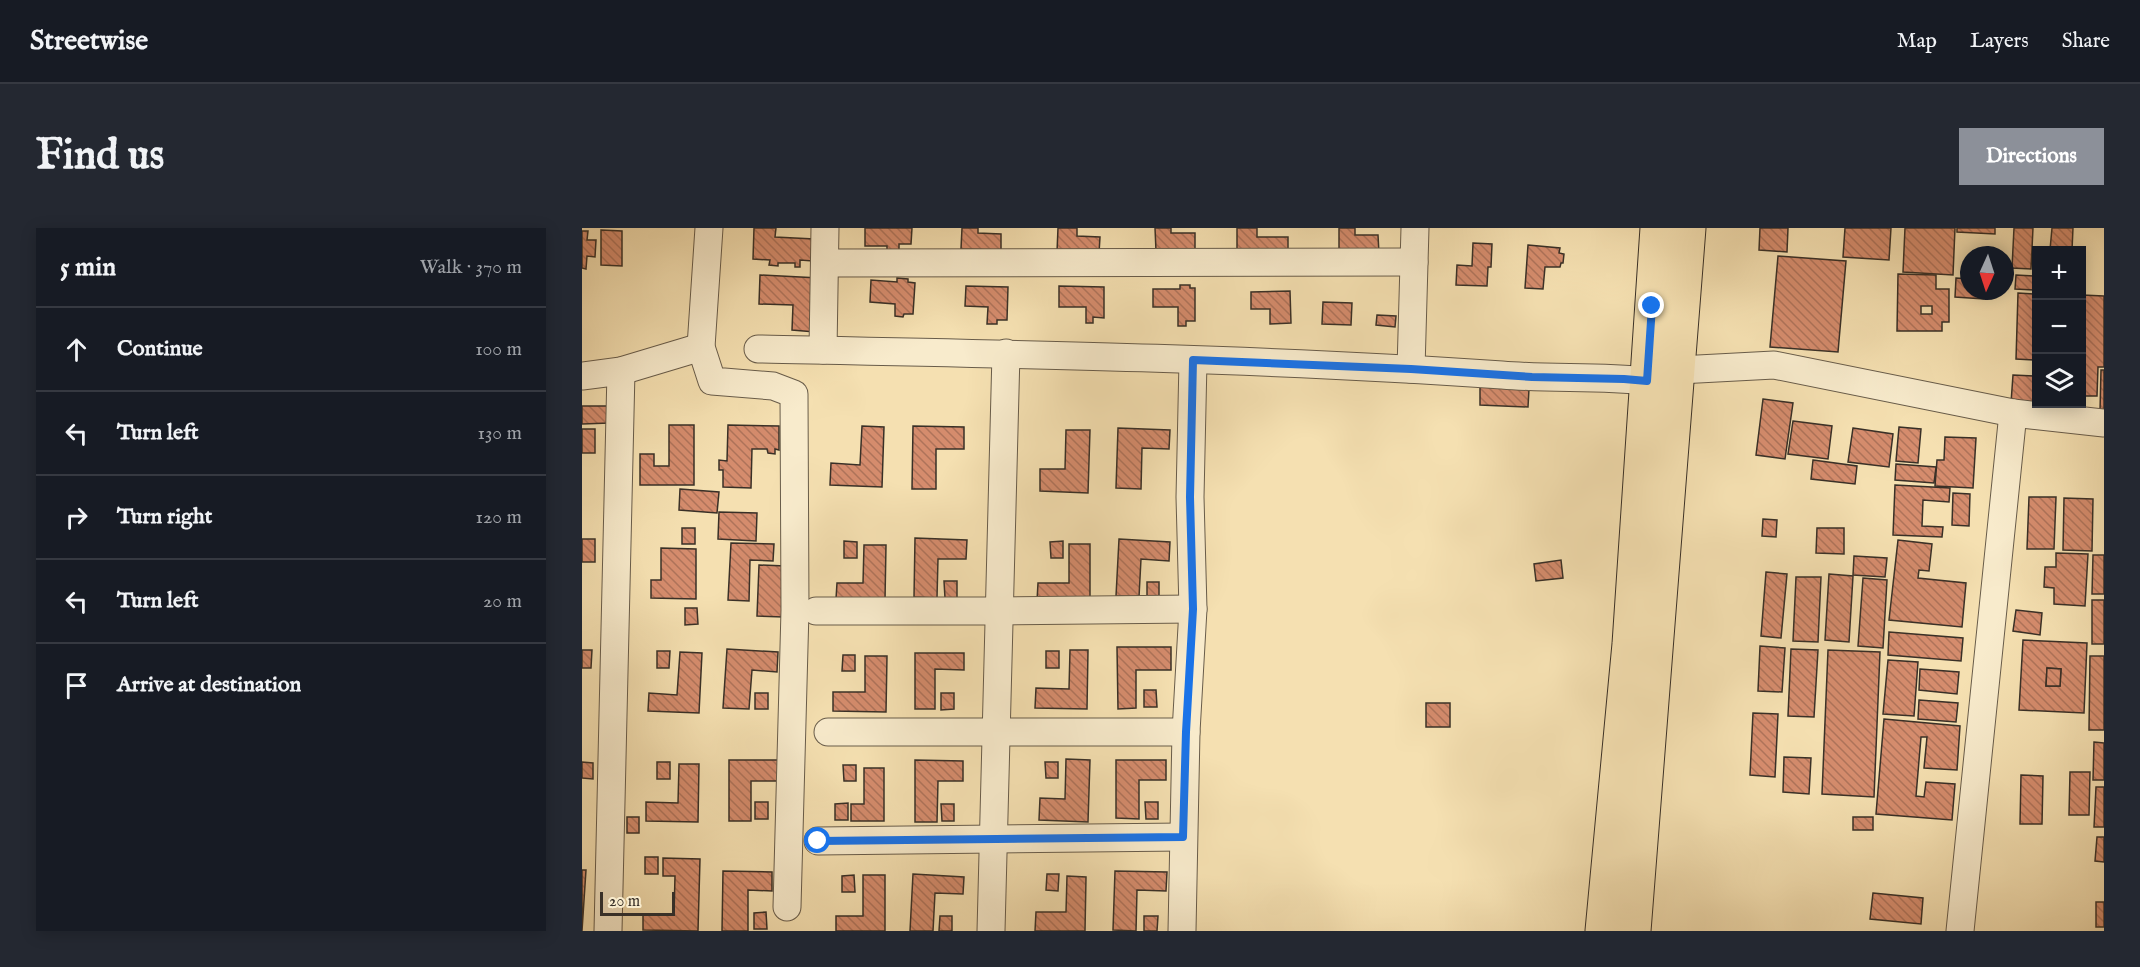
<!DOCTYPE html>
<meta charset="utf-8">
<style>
body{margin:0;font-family:"IM FELL English",serif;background:#242831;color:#f1f3f6}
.controls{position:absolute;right:18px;top:18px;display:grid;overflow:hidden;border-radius:0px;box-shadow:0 3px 15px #0003}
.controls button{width:54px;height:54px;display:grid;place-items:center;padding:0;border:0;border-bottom:2px solid #363941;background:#171b24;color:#f1f3f6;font:30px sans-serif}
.compass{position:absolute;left:1378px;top:18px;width:54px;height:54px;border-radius:50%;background:#171b24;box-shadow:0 3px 15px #0003;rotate:183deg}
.scale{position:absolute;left:18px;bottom:15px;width:75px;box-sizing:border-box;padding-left:6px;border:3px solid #393027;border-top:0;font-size:16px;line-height:21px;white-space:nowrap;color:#393027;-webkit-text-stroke:4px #f8ebcc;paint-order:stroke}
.stop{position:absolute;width:18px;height:18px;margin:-14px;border:4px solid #1a73e8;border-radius:50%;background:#fff}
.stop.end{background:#1a73e8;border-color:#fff;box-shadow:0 2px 6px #0008}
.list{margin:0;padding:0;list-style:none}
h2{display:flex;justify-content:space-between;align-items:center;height:78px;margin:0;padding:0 24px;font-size:26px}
h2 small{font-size:20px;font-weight:400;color:#9ea1a6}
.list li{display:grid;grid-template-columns:39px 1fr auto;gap:18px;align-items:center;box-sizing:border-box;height:84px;padding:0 24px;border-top:2px solid #363941}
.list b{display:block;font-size:22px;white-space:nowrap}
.list em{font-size:20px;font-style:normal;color:#9ea1a6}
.icon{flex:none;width:33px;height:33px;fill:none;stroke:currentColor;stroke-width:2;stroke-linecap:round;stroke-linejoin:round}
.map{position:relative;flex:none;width:1522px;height:703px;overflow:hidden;border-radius:0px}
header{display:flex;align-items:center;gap:36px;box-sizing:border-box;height:84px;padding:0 30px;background:#171b24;border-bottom:2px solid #363941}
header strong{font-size:28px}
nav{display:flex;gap:33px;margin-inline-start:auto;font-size:21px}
.intro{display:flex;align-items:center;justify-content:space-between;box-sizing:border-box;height:144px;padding:0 36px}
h1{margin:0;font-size:42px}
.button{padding:15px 27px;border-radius:0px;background:#8c9099;color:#fff;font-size:21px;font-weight:700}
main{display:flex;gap:36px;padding:0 36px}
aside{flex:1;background:#171b24;border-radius:0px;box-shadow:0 3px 15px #0003}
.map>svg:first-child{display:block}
.building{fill:url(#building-back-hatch);stroke:#393027;stroke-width:1.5;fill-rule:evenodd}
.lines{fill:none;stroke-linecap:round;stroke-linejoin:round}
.minor-casing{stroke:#685c4a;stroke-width:29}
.primary-casing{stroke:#393027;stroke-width:35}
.minor{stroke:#f8ebcc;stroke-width:27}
.primary{stroke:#f5e0b1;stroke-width:33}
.route{stroke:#1a73e8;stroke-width:8}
</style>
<header>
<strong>Streetwise</strong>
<nav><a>Map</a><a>Layers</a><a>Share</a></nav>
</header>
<div class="intro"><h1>Find us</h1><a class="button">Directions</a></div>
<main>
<aside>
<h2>5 min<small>Walk · 370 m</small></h2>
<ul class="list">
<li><svg class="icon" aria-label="ahead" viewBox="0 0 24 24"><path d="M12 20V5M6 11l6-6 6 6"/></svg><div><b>Continue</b></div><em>100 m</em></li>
<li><svg class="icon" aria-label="left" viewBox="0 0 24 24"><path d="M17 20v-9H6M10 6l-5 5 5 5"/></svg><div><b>Turn left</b></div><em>130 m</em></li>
<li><svg class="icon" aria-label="right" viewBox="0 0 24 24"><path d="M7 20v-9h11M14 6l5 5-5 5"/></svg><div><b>Turn right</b></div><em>120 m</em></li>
<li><svg class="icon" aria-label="left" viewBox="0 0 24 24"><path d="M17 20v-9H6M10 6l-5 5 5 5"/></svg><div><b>Turn left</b></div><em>20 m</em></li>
<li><svg class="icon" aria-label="arrive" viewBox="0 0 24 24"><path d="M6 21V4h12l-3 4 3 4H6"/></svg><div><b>Arrive at destination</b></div></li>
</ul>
</aside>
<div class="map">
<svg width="1522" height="703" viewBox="0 0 1522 703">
<defs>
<pattern id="building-back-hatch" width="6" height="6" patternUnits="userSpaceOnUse" patternTransform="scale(1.5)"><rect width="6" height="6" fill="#d58c6d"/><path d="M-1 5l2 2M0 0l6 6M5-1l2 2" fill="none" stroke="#ae735a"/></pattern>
</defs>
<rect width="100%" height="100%" fill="#f5e0b1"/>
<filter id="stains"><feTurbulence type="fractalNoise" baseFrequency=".00333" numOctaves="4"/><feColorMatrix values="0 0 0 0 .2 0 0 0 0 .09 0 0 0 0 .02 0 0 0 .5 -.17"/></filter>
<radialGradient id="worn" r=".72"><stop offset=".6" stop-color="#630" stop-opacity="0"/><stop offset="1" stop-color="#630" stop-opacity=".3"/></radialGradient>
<g class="building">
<path d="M172,0H194L193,9L232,11L231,33L218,32V39H213V35H196V38L187,37L188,32L171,31Z"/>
<path d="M283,0H330L329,16H317V25H305V18H283Z"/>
<path d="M380,0H396V5L419,6V22L379,21Z"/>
<path d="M476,0H495V8L518,9L517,25L475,24Z"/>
<path d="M573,0H589V5H613V22L574,23Z"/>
<path d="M655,0H675V9H706V25L655,28Z"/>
<path d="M757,0H773V7H796L797,26L757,23Z"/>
<path d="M1178,0H1206L1205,24L1177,22Z"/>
<path d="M1263,0H1309L1307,32L1261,29Z"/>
<path d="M1323,0H1373L1371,47L1321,44Z"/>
<path d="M1375,0H1413V6L1375,4Z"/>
<path d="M1432,0H1451L1449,41L1430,40Z"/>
<path d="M1470,0H1491L1490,22H1468Z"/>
<path d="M19,2L40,3V38L19,37Z"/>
<path d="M0,3H6L5,12H14L13,29L5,28L4,41L0,40Z"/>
<path d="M891,15L910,16L909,39H906L905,58L874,57L875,37L890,38Z"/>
<path d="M946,17L978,20L977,25L982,26L981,35H979L978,39H963L961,61L943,60Z"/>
<path d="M1196,28L1264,33L1256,124L1188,119Z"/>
<path d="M1316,46L1354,47V61H1367V94H1360V103H1315ZM1339,78H1350V86H1339Z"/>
<path d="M178,47L237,50L233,104L210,102L211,77L177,76Z"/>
<path d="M1434,47L1454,48V62L1433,61Z"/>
<path d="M315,50L326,51V54L333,55L331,86H322L321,89L313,88V76L288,74L289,52L315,54Z"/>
<path d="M1374,50L1387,51V63H1403L1402,71L1373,69Z"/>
<path d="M598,57H608V60H613V93H604V98H596V79H571V61H598Z"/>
<path d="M384,58L426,59L425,92H415V96H405L406,79L383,78Z"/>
<path d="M477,58L522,59V90L511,89V95H504V79H477Z"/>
<path d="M708,63L709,95L688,96V81H669V64Z"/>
<path d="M1436,65L1454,66V132L1434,131Z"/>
<path d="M1500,67L1522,68V139H1516L1515,168H1500Z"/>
<path d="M741,74L770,75L769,97L740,96Z"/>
<path d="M795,87L814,88L813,99L794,97Z"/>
<path d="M1519,142H1522V183H1518Z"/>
<path d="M1431,147L1454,148V176L1429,175Z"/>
<path d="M898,159L947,161L946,179L898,177Z"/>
<path d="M1181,171L1211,175L1203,231L1174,227Z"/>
<path d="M0,178H27V195L0,196Z"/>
<path d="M1211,193L1250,198L1246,231L1206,226Z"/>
<path d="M87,197H112V257H58V226H72V238H87Z"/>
<path d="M146,197L197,198V222L193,221V226L186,225L185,221H170L169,260L141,259V242H137V232L145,233Z"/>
<path d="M280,198L302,199L300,259L248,257L249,235L278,237Z"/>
<path d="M331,198L382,199V221H354V261H330Z"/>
<path d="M1317,199L1339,201L1336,235L1314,233Z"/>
<path d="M536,200L588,202L587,221L560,220L559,261L534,260Z"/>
<path d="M1271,200L1311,206L1307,239L1266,234Z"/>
<rect x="0" y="201" width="13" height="24"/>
<path d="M484,202H508L506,265L458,263V241H483Z"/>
<path d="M1363,209L1394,210L1391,260L1353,258L1355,232H1362Z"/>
<path d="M1231,232L1275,238L1273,256L1229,251Z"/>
<path d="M1314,236L1354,239L1352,255L1313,252Z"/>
<path d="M1313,257L1368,260L1367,274L1341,272L1340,298L1361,299L1360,309L1311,307Z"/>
<path d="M98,261L137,264L135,285L97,282Z"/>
<path d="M1371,265L1388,266L1387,298L1370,297Z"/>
<path d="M1447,269H1474L1472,321H1445Z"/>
<path d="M1482,270L1511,271L1510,323L1481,322Z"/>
<path d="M137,284L175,285L174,313L136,311Z"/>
<path d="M1181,291L1195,292L1194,309L1180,308Z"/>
<rect x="100" y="300" width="13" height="16"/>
<path d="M1235,300H1262V326L1234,325Z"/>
<path d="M333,310L385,312L384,331H356L355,370L332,369Z"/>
<rect x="0" y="311" width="13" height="23"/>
<path d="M537,311L588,314L587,333L559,331L557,369L534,368Z"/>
<path d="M1316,312L1350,316L1347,343L1337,342L1336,350L1384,355L1380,399L1307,392Z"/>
<path d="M262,313L275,314V330H262Z"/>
<path d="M481,313V330H469L468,314Z"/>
<path d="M149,315L192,316L191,333L168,332L167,373L146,372Z"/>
<path d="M487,316H508V372L455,373L456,355H487Z"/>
<path d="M282,317H304L303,372L254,371L255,355H281Z"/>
<path d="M79,320L114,321V371L69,370V352H79Z"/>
<path d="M1474,325L1506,326L1503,378L1472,376V360L1462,359L1463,339H1474Z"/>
<path d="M1511,327H1522V366H1510Z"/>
<path d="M1272,328L1305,330L1303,349L1271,347Z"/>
<path d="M979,332L981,350L954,353L952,336Z"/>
<path d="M177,337L203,338L201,389L175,388Z"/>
<path d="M1184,344L1205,346L1199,410L1179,408Z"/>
<path d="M1247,346L1271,348L1267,414L1243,412Z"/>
<path d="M1214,349H1239L1236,414L1211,413Z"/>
<path d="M1281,350L1305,352L1301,420L1276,418Z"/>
<path d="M362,353H375V370H363Z"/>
<rect x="565" y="354" width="12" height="17"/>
<rect x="1510" y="372" width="12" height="44"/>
<path d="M103,380H115L116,396L103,397Z"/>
<path d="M1434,382L1460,385L1458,407L1431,403Z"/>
<path d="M1307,404L1381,410L1379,433L1306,427Z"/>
<path d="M1441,412L1505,415L1502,485L1437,482ZM1465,440L1479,441L1478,458H1464Z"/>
<path d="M1178,418L1203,420L1200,464L1176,463Z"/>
<path d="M535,419H589V442H554V480L536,481Z"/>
<path d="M145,421L196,424L195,444L170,442L167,481L141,480Z"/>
<path d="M1209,421L1236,422L1232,489L1206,488Z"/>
<path d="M0,422H10L9,440H0Z"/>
<path d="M488,422H506L505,481L453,480L454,460L487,461Z"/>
<path d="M1246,422L1298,424L1292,569L1240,566Z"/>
<path d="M75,423H88L87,440H75Z"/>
<rect x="464" y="423" width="13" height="17"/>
<path d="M98,424L120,425L117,485L66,483L67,465L95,467Z"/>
<path d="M333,425H382V442L353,441V481H333Z"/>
<path d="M261,427H273V443H260Z"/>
<path d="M283,428H305L304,484L251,483V464H283Z"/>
<path d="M1508,428H1522V502H1507Z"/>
<path d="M1306,432L1336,434L1332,488L1301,486Z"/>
<path d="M1465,440L1479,441L1478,458H1464Z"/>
<path d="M1338,441L1377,444L1375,466L1337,462Z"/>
<path d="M562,462H574L575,479H562Z"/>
<rect x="173" y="465" width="13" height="16"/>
<path d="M359,465H372V481L359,482Z"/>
<path d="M1337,472L1376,475L1374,494L1336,491Z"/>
<rect x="844" y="475" width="24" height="24"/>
<path d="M1171,485L1196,486L1193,549L1168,547Z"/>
<path d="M1302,491L1378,498L1375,542L1342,540L1345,509H1339L1334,568L1342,569L1344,554L1373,556L1370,592L1294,586Z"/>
<path d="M1512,514L1522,515V552H1511Z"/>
<path d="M1202,529L1229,530L1227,566L1201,564Z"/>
<path d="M484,531L508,532L506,594L457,592L458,570L483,571Z"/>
<path d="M147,532H198L197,553H169V593H147Z"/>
<path d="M333,532L381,533V553H356L355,594H333Z"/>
<path d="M534,532H584V552H557V591L534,590Z"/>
<path d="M0,534L11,535V551L0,550Z"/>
<rect x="75" y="534" width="13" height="17"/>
<path d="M463,534H476V550H464Z"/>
<path d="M97,536H117L116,594L64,593V574L96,575Z"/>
<path d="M261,537H274V553H262Z"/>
<path d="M282,540H302V593H269V576H282Z"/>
<path d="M1488,544H1508L1507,587H1487Z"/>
<path d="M1439,547L1461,548L1460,596H1438Z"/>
<path d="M1514,559H1522V599H1512Z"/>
<rect x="173" y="574" width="13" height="17"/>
<path d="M563,574H576V591H564Z"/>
<path d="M266,575V592H253V576Z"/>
<path d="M359,576H372V593H360Z"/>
<rect x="45" y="589" width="12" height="16"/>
<rect x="1271" y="589" width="20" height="13"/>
<path d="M1515,609H1522V634L1513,633Z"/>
<rect x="63" y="629" width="13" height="17"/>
<path d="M81,630L118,631L116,703L61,702V686L92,687L93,648H81Z"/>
<path d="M0,642H4L0,703Z"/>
<path d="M141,643L190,644V663L166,662V703H140Z"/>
<path d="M533,643L585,644L584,663L555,662L554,703L531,702Z"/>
<path d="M331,646L382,649L381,666L353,665L351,703H328Z"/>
<path d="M465,646H477L476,663L464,662Z"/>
<path d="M272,647L273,664H260V648Z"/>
<path d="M281,647H303V703H254V688H281Z"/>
<path d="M485,648L504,649L503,703H453L454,684H484Z"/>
<path d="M1291,665L1341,670L1339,696L1288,691Z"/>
<rect x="1514" y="674" width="8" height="25"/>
<path d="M184,684L185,701H172V685Z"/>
<path d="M358,688H370V703H357Z"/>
<path d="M562,688H576L575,703H562Z"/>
</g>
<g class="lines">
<g class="minor-casing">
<g id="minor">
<path d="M127,0L119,119L130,153L191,158L212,166L213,382L205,679"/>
<path d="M243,35L832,34"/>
<path d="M176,121C424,126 672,130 920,147C968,151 1017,148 1065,153"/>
<path d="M241,122L243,0"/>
<path d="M829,141L833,0"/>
<path d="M1097,142L1192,137L1431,185L1522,195"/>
<path d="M0,148L39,143L119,119"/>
<path d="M234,383H418L611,381"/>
<path d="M246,504H604"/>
<path d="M236,613L601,609"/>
<path d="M26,703L39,143"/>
<path d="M409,703L424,125"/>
<path d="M600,703L604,504L611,381L608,269L611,133"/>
<path d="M1378,703L1431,185"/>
</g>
</g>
<g class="primary-casing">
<g id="primary">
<path d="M1020,703L1047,416L1075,0"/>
<path d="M1052,703L1107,0"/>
</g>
</g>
<use href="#minor" class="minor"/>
<use href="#primary" class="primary"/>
</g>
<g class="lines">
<path class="route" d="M236,613L601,609L604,504L611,381L608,269L611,132L829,141L950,149L1042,151L1065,153L1070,78"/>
</g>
<rect width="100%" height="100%" filter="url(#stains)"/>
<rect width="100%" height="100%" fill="url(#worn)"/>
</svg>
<div class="controls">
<button>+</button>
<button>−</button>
<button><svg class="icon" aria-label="layers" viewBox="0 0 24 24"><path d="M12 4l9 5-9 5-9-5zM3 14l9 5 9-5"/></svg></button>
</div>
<svg class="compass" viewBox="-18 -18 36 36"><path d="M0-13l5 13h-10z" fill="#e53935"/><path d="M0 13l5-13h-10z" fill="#9ea1a6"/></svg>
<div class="scale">20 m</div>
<div class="stop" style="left:236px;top:613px"></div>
<div class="stop end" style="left:1070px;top:78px"></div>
</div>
</main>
